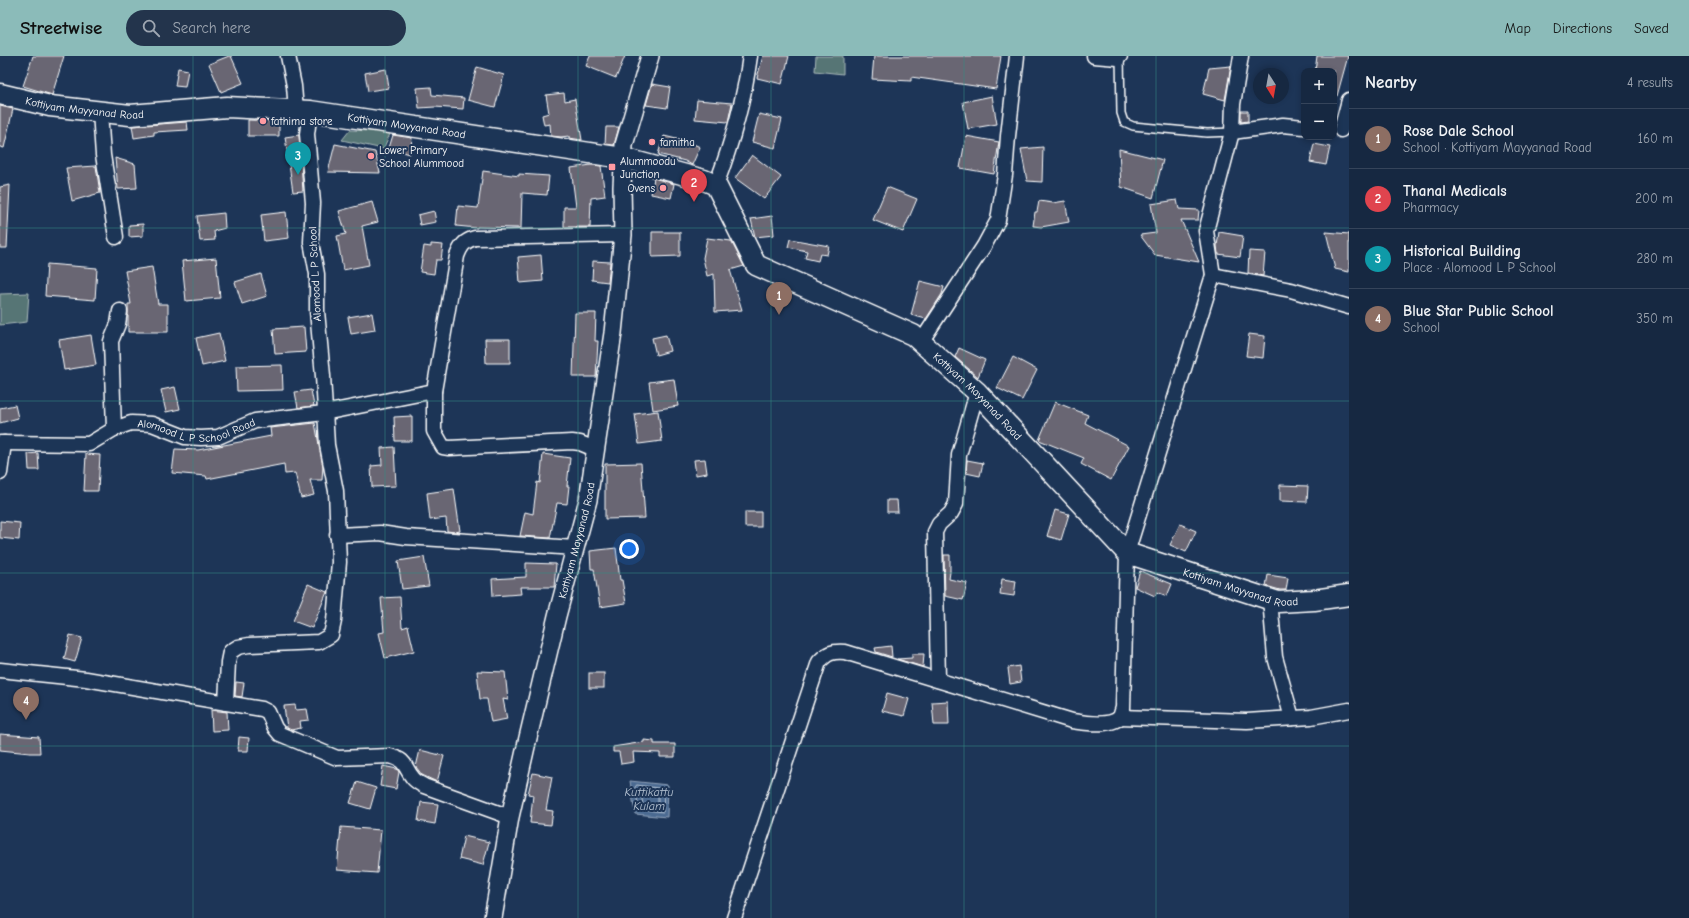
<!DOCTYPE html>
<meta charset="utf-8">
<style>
body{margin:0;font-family:"Comic Neue",sans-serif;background:#23344c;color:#f1f3f6}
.controls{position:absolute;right:12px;top:12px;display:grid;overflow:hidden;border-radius:8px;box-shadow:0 2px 6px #0003}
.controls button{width:36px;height:36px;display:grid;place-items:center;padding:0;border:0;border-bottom:1px solid #35445a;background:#162841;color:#f1f3f6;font:20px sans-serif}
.compass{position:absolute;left:1253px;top:12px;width:36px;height:36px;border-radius:50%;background:#162841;box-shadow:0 2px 6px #0003;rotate:169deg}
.you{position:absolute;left:629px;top:493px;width:14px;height:14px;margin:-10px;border:3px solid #fff;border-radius:50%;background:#1a73e8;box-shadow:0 0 0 6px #1a73e833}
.badge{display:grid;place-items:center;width:26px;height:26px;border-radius:50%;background:#8bbbb9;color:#fff;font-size:13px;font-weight:700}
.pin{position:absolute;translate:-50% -33px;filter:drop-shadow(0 1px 2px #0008)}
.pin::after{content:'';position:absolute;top:21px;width:14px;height:12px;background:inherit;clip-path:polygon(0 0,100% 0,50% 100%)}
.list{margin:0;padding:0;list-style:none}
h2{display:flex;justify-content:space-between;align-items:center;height:52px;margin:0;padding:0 16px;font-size:17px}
h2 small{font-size:13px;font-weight:400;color:#9ea6b1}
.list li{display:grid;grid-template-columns:26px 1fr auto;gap:12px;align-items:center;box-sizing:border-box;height:60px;padding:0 16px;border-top:1px solid #35445a}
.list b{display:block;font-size:15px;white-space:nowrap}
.list p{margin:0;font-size:13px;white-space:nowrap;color:#9ea6b1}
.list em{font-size:13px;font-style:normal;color:#9ea6b1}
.icon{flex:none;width:22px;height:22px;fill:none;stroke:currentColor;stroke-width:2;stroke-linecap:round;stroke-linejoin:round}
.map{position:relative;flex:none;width:1349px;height:862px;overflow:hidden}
header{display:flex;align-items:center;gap:24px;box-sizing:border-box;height:56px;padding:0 20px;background:#8bbbb9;color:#111}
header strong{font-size:19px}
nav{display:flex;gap:22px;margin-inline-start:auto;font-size:14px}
.search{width:280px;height:36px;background:#23344c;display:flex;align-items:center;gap:10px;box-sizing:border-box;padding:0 14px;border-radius:22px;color:#9ea6b1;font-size:15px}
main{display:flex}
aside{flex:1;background:#162841}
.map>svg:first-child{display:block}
.green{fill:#567574;stroke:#aababa}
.water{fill:#4c6b91;stroke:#94a6bd}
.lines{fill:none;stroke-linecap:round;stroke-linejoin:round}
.shore{stroke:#b7c4d3;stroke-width:1}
.building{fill:#696673;stroke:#fff}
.service-casing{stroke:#fff;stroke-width:10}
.minor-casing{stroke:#fff;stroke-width:17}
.tertiary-casing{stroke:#fff;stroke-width:20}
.secondary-casing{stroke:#fff;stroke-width:23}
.service{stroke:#1d3557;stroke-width:7}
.minor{stroke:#1d3557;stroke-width:14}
.tertiary{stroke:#1d3557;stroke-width:17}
.secondary{stroke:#1d3557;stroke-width:20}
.grid{fill:none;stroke:#338b84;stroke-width:1;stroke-opacity:0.55}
.poi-dot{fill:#ff9aa2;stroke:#1d3557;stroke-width:1.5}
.labels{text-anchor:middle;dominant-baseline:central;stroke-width:4;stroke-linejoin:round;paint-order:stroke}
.street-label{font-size:11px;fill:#fff;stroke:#1d3557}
.poi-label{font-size:11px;fill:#fff;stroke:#1d3557;text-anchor:start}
.water-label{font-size:12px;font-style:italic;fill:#b7c4d3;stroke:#1d3557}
</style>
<header>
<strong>Streetwise</strong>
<div class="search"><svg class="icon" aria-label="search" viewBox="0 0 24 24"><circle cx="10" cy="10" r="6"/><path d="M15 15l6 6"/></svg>Search here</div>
<nav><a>Map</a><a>Directions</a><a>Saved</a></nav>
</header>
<main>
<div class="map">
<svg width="1349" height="862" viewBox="0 0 1349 862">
<rect width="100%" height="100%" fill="#1d3557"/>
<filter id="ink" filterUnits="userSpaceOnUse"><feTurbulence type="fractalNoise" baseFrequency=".025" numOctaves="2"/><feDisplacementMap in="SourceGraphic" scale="8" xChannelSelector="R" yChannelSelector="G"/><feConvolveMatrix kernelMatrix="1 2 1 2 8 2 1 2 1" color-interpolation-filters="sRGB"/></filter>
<g filter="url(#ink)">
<g class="green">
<path d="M816,0H843V18L815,15Z"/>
<path d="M350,74L391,76L383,93L342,84Z"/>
<path d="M29,237L27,266L0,269V238Z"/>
</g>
<path class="water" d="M630,725L668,729L667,761L635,758Z"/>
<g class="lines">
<g class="shore">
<path d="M637,729L664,733L663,756L639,753L635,732Z"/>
<path d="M643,735L658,737V751L643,749L641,737Z"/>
</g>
</g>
<g class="building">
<path d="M33,0H64L52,39L23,30Z"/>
<path d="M229,0H231L243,27L221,36L209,8Z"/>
<path d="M590,0H625L616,22L586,10Z"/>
<path d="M763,0H789L782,28L757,22Z"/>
<path d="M874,0H1001L996,33L911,21V25L872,23Z"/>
<path d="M1317,0H1348L1337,40H1334V15H1315Z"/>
<path d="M1231,10L1225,44L1203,38L1209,12Z"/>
<path d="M477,11L504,19L495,51L468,44Z"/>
<path d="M178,12L188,14L185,31L175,30Z"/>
<path d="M386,13L389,32L368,35L365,17Z"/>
<path d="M652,28L670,31L667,52L646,49Z"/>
<path d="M431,31L432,39L464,42L463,53L435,51L419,52L417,32Z"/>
<path d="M564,37L565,45L575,43L582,84L569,82V80L561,81L551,80L550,68L544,69L542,59L549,57L546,39Z"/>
<path d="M992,40L997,68L968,73L963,46Z"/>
<path d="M697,44L732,47L728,66L695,63Z"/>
<path d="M0,50L13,53L4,92L0,91Z"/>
<path d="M1241,55H1248V65L1241,66Z"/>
<path d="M759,58L782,63L775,92L752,86Z"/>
<path d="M248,64L279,65V80H248Z"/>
<path d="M187,66L188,74L154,76V79L134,82L132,70Z"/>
<path d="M606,71H619L614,89L605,88Z"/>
<path d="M299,79L303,135L293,136L285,81Z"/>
<path d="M393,79L412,82L410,98L389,92Z"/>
<path d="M664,80L689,86L700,91L692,109L685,105L658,98Z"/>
<path d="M966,80L999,86L994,118L960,112Z"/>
<path d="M335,88L375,96L380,117L328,116Z"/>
<path d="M1314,88L1330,91L1326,109L1310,106Z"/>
<path d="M1043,91L1042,126L1027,125L1021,93Z"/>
<path d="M1119,93L1163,104L1153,142L1121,131Z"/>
<path d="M752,99L781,121L764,143L735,122Z"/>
<path d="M115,102L135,108L137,132L118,133Z"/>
<path d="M591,109L601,110L605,140L591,142L590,171H564V151H576L571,112Z"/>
<path d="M96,110L100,137L72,145L66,112Z"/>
<path d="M483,115L519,120V118L549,120L547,139L522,137L521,172L477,171V172L456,170L458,150L478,152Z"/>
<path d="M654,122L674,128L671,142L651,138Z"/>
<path d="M10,129L7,192H0V131Z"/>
<path d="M887,131L917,143L903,176L873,164Z"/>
<path d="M1177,144L1179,153L1199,154L1198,164H1181L1199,206L1155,199L1140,179L1156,177L1151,148Z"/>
<path d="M1039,145L1053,147L1065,145L1069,166L1041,171L1033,170L1035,156H1037Z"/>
<path d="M372,146L378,166L362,170L369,209L343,214L337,180L346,178L339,155Z"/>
<path d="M434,155L436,166L420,169L418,159Z"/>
<path d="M286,156L289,182L264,185L261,159Z"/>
<path d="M224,157L225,172L214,175L215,184L200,185L197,160Z"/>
<path d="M772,160L774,179L755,181L751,163Z"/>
<path d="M143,168V180L129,181V169Z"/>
<path d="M652,176H680V200L652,201Z"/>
<path d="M1219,176L1243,180L1240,201L1218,198L1217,190Z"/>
<path d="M1326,176L1349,178V216L1335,213Z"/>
<path d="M707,182L731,185L744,210L730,214L742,254L715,256L714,218L707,220L703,202Z"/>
<path d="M790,183L829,190L827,199L820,198L818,205L805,202L807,195L788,191Z"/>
<path d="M431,188L443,189L441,204H436L434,218L420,216L424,190L431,191Z"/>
<path d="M1249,195L1265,196L1263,220L1248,217Z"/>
<path d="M541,199L543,225L520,227L518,201Z"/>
<path d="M216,202L220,242L186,245L182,205Z"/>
<path d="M593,205L610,206L608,226L592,224Z"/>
<path d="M47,208L97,212L95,244L45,240Z"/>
<path d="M152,211L158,248H168V276H128V248H131L125,215Z"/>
<path d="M261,218L267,240L242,248L235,226Z"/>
<path d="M920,225L944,231L942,238L926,263L911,259Z"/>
<path d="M372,257L375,274L351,278L348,261Z"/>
<path d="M575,257H596L595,285H598L596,321H573Z"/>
<path d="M304,271L306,296L275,298L273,273Z"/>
<path d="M219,277L225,305L202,310L196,282Z"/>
<path d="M1249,278L1265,280L1263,302L1246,300Z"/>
<path d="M91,279L96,309L64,314L59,284Z"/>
<path d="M666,279L670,295L656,299L652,282Z"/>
<path d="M485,283H510V307H486Z"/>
<path d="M959,292L985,304L978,321L955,301Z"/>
<path d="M1013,301L1037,314L1022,344L997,332Z"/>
<path d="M282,309L283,334L237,335L236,310Z"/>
<path d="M674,323L678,350L653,354L649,326Z"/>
<path d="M175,331L180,353L166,356L161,334Z"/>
<path d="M311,334L314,350L298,352L295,336Z"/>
<path d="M1055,346L1088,359L1085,367L1129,390L1111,424L1081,408L1084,402L1039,384Z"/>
<path d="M15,349L18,362L0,367V352Z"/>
<path d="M658,355L662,385L639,388L635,358Z"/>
<path d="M412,360V385H395L394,361Z"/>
<path d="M315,367L323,410L322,424H310L314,439L301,442L295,417L285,418L284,408L207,423L206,420L172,417L175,393L198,394L271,380L270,372Z"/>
<path d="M394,391L396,430L372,431L371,410L382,409L381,392Z"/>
<path d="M38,397L39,414H29L28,398Z"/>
<path d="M86,398L100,399L98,435H84Z"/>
<path d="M543,398L570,402L567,430H569L567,448L557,447L550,482L520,480L525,456L533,458L537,426L540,427Z"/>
<path d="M705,403L707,417L696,419L694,404Z"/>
<path d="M967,404L983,407L980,420L966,417Z"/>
<path d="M641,407L645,462L605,463V408Z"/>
<path d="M1280,429L1308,430L1307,446L1280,445Z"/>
<path d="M454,433L460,475L455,476L447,475L446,462L430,464L427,437Z"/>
<path d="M887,444H897L898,456H887Z"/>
<path d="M1055,454L1069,458L1061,484L1047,480Z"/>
<rect x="745" y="456" width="16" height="15"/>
<path d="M0,465L20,467L19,484L0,482Z"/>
<path d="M1180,468L1196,475L1186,496L1170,489Z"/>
<path d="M616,492L620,524H622L626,547L600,551L594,513H591L590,495Z"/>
<path d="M944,499H950V516L949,523L967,527L963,544L945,540Z"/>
<path d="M424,501L429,530L402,533L398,505Z"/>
<path d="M526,507L556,508L554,531H520L521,538L493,540L492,523L526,521Z"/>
<path d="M1140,515L1172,528L1167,540L1157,536L1155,540L1135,531Z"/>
<path d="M1268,519L1288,522L1286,534H1280L1266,530Z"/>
<path d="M1002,523L1016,525L1014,540L1000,538Z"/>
<path d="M308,528L327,536L312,572L293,565Z"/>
<path d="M400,541L402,572L408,570L414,595L385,602L379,577L384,576L381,542Z"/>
<path d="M70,579L82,582L75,606L64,603Z"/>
<path d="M891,590L892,601L876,596L875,592Z"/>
<path d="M912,598H924L923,611L897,603L912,602Z"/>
<path d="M1019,610L1021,626L1010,628L1008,612Z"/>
<path d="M477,615L505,616L508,644L503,643L507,663L491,666L487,643H480Z"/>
<rect x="589" y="617" width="15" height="15"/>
<path d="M236,626L244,627L242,641L235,640Z"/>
<path d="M887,637L909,643L904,660L882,655Z"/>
<path d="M948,645L949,669H934L932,646Z"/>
<path d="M295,649L296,654L307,653L309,664L300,665L301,672L291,674L287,672L284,650Z"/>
<path d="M211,654L227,656L228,674L212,675Z"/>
<path d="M0,678L39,681L40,697H30L0,694Z"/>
<path d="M239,681L249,682L248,695H238Z"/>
<path d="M644,684L654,685V688H675V701H660V697L633,696L634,706L621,708L619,696H613V691L644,686Z"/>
<path d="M420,694L444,700L437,726L422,719L416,711Z"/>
<path d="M383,710L397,713L399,716L396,733L380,730Z"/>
<path d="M533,717L552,721L546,754L553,755L551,769L530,767L533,739L528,738Z"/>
<path d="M357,726L376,732L370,753L350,747Z"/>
<path d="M421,746L438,748L435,768L418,765Z"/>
<path d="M341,771L381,774L377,817L337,814Z"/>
<path d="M464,780L489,786L483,809L459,803Z"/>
</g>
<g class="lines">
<g class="service-casing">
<path id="service" d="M1120,0L1121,57L1124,66L1133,70L1207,77L1232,76"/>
</g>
<g class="minor-casing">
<g id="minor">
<path d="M288,0L294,30L296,54"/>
<path d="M1094,0L1118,2L1120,0"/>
<path d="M100,56L103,99L116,181"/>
<path d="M1341,74L1349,44"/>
<path d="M1232,76L1283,69L1304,71"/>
<path d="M716,129C732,87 744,44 750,0"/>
<path d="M1213,219L1291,234L1349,251"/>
<path d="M921,286L984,190L998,164L1005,119L1008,80L1017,0"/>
<path d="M434,335L457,200C461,190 464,185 475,182L623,179"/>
<path d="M114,373L111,285L118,268L120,255"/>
<path id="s1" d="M0,387L89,388L114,373L131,367L152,368L185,381L201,382L218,381L255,365L324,357L434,335V375L443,391L449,392L572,386L580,387L595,393"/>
<path d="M0,417L4,387"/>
<path d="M337,479L380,477L406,481L575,492"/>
<path d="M1270,543L1275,601L1292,662"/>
<path d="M0,614L86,623L262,653L268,656L275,672L280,678L337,702L390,700C408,705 403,710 413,722C416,726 421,728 424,730L510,761"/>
<path d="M938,624L935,476L939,468L951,457L956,448L959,399L977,336"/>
<path d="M226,647L228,606L230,596L238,591L249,589L319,586L331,579L334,565L339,506L336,435L327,389L323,320L317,255V218L311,186L313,147L307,78L310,55"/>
<path d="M1120,661L1247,665L1311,661L1349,654"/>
<path d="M734,862L819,606C827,597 832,595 845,596L1072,665C1084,667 1111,671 1120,661C1121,659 1122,654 1123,652L1127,497L1213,219L1206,175L1232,76L1233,48L1241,0"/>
</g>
</g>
<g class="tertiary-casing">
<g id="tertiary">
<path id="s2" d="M493,862L510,761L527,686L557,560L588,444L613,277L623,179L622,131L624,89L650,0"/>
</g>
</g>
<g class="secondary-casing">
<g id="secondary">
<path id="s3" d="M0,38L50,50L130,59L227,51L310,55L623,102L704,124L716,129L756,209L913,279L977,336L1127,497L1278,546L1314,544L1349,539"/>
</g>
</g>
<use href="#service" class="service"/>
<use href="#minor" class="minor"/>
<use href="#tertiary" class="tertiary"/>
<use href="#secondary" class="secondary"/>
</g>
</g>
<path class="grid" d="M193,0V862M385,0V862M578,0V862M771,0V862M964,0V862M1156,0V862M0,172H1349M0,345H1349M0,517H1349M0,690H1349"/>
<g class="poi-dot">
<circle cx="263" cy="65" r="4"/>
<circle cx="652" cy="86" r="4"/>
<circle cx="371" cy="100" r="4"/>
<rect x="608" y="107" width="8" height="8" rx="2"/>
<circle cx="663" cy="132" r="4"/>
</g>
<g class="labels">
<g class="street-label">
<text stroke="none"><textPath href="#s3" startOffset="86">Kottiyam Mayyanad Road</textPath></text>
<text stroke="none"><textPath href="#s3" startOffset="410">Kottiyam Mayyanad Road</textPath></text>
<text transform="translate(315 218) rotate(-93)">Alomood L P School</text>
<text stroke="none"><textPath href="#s3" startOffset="1076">Kottiyam Mayyanad Road</textPath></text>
<text stroke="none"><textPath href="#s1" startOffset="204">Alomood L P School Road</textPath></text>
<text stroke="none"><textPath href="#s2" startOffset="387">Kottiyam Mayyanad Road</textPath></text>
<text stroke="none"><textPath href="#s3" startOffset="1412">Kottiyam Mayyanad Road</textPath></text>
</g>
<g class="poi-label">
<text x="271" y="65">fathima store</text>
<text x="660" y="86">famitha</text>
<text x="379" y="94">Lower Primary<tspan x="379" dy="13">School Alummood</tspan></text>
<text x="620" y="105">Alummoodu<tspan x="620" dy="13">Junction</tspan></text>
<text x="655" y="132" text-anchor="end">Ovens</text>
</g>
<g class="water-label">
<text x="649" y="736">Kuttikattu<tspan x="649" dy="14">Kulam</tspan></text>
</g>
</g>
</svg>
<div class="controls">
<button>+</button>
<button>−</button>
</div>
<svg class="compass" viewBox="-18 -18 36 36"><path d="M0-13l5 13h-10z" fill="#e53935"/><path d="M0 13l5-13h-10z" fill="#9ea6b1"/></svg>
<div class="you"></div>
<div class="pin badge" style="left:779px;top:259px;background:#8d6e63">1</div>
<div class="pin badge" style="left:694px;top:146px;background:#e0444e">2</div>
<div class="pin badge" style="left:298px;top:119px;background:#0f9aa8">3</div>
<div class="pin badge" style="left:26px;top:664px;background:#8d6e63">4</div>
</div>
<aside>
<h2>Nearby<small>4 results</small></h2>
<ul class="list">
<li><span class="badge" style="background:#8d6e63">1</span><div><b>Rose Dale School</b><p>School · Kottiyam Mayyanad Road</p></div><em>160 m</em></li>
<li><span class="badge" style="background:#e0444e">2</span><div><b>Thanal Medicals</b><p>Pharmacy</p></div><em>200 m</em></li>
<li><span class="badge" style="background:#0f9aa8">3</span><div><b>Historical Building</b><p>Place · Alomood L P School</p></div><em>280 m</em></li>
<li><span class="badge" style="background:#8d6e63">4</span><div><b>Blue Star Public School</b><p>School</p></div><em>350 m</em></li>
</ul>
</aside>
</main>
